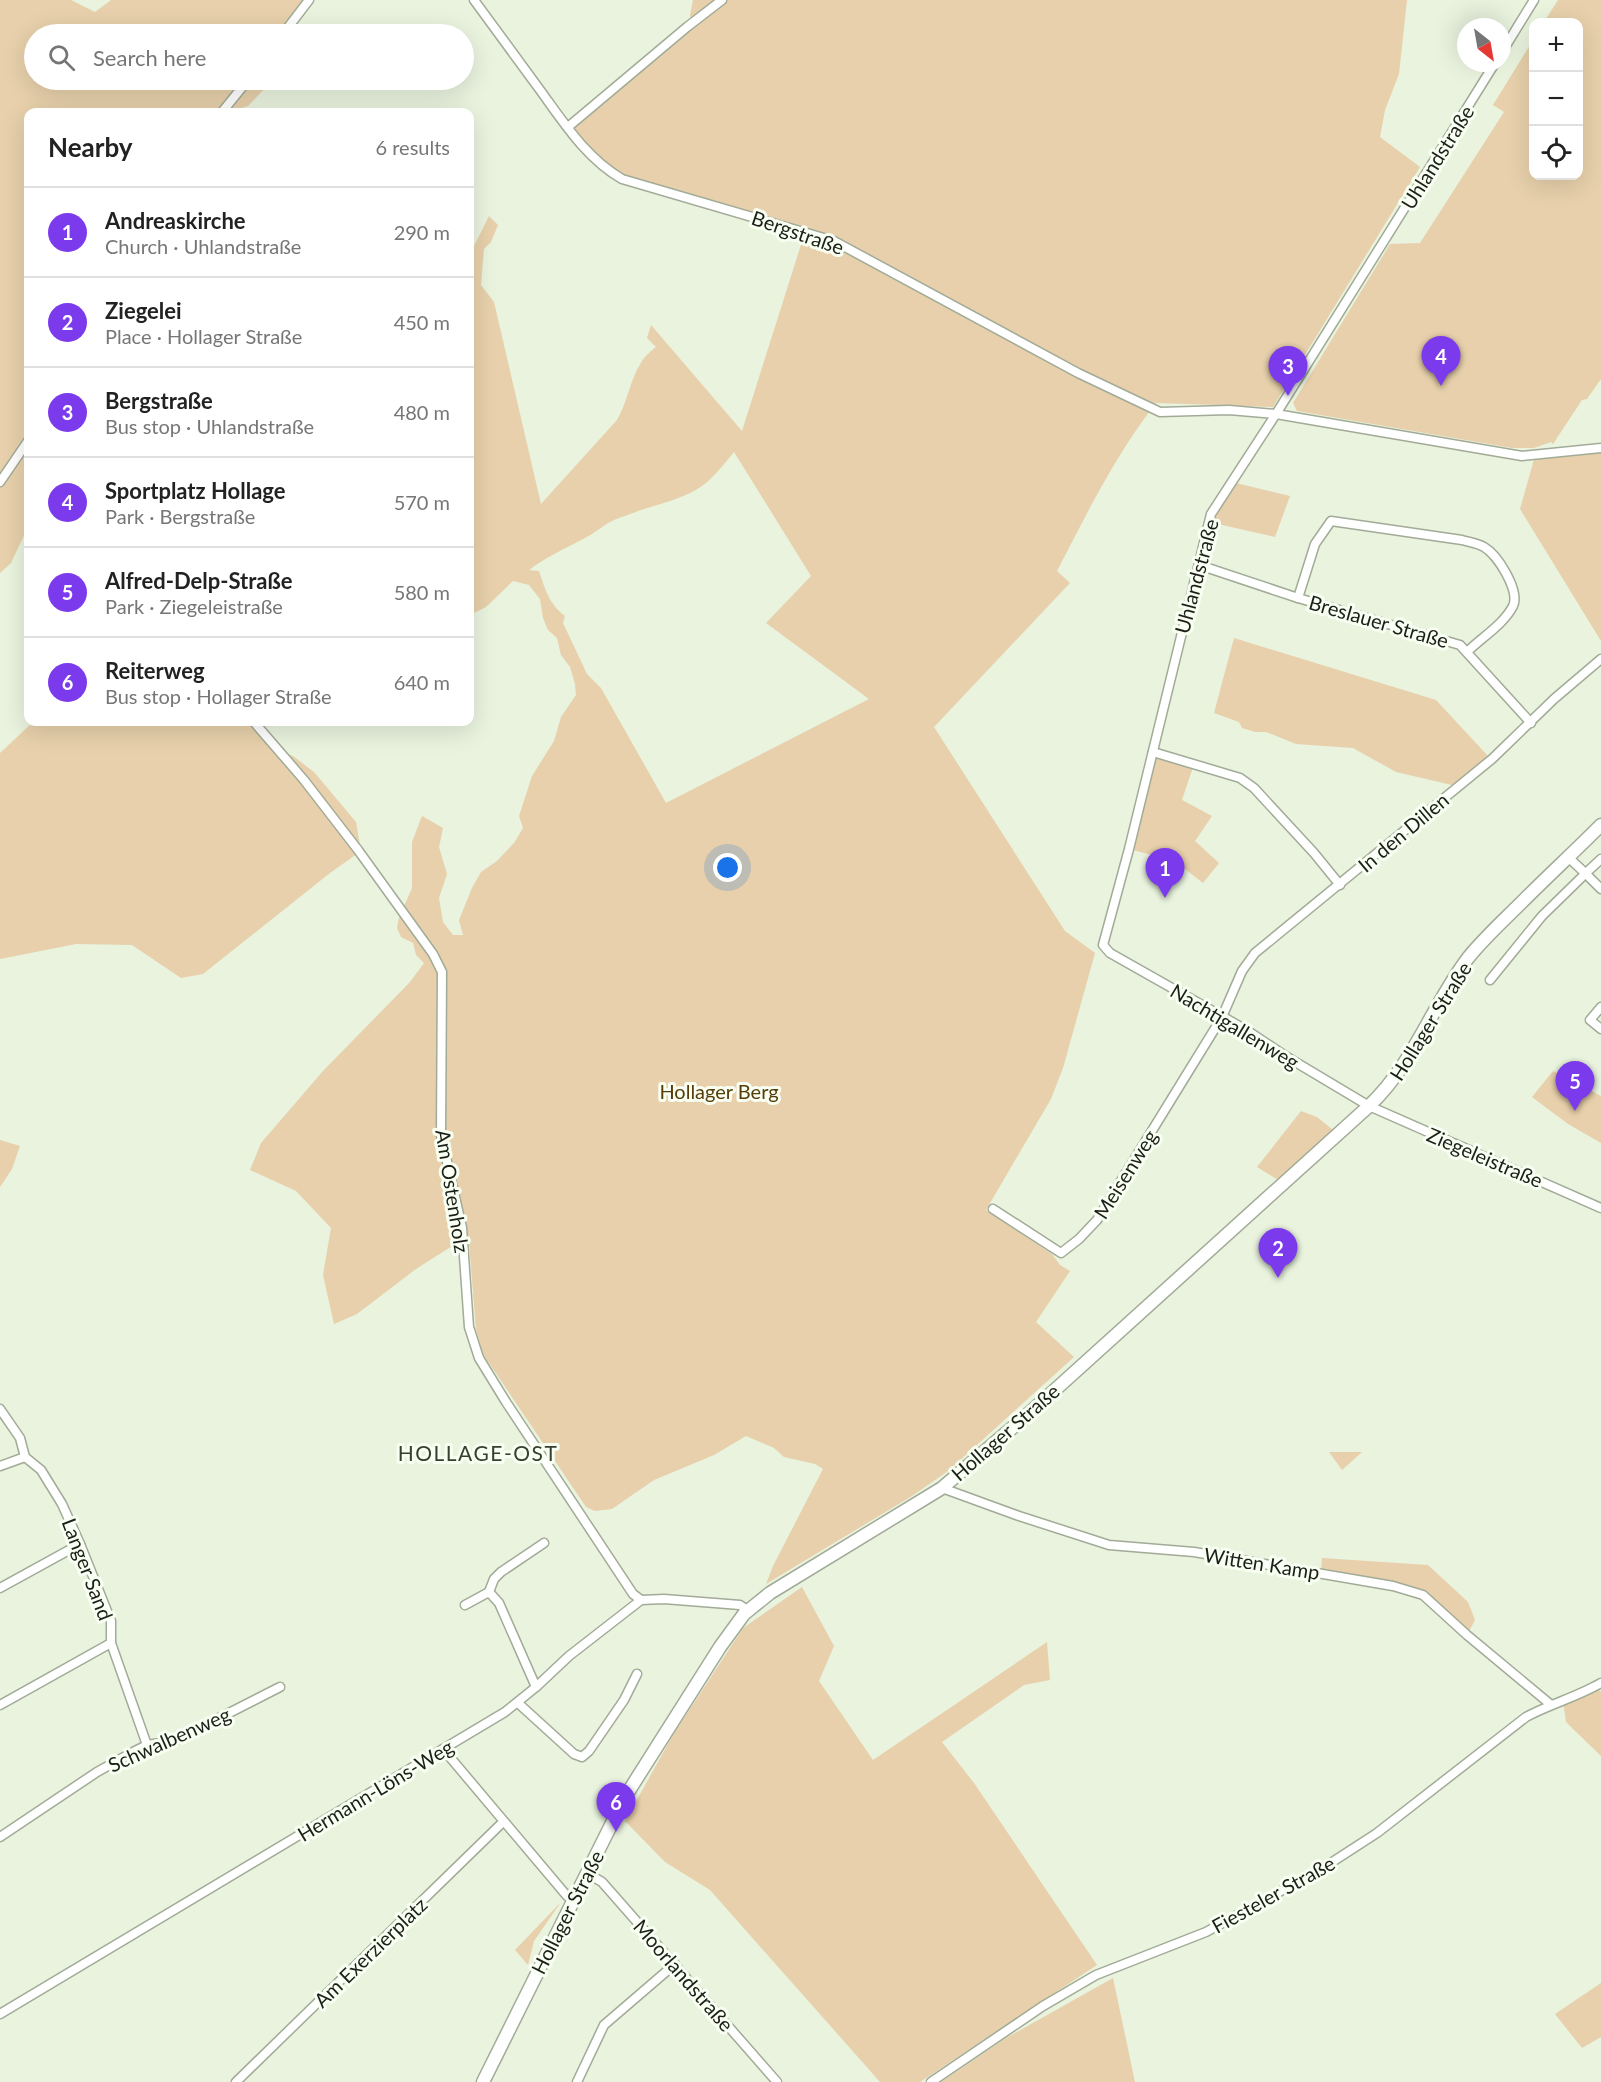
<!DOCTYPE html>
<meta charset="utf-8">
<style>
body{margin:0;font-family:Lato,sans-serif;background:#f2f2f2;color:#222}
.controls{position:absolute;right:18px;top:18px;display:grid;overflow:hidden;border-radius:12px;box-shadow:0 6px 24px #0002}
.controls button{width:54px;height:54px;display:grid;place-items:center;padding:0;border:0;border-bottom:2px solid #e0e0e0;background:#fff;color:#222;font:30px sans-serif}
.compass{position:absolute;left:1457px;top:18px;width:54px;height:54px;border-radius:50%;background:#fff;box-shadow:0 6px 24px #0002;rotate:149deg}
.you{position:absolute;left:728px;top:868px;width:21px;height:21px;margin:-15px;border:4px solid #fff;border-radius:50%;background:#1a73e8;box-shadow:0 0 0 9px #1a73e833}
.badge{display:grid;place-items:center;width:39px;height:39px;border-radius:50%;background:#7c3aed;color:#fff;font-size:20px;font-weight:700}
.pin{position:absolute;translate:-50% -50px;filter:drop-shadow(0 2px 3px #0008)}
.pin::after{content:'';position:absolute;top:32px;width:21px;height:18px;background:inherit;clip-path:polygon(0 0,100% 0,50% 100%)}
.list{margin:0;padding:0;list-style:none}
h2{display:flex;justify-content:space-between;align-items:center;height:78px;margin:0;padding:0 24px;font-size:26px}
h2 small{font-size:20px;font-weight:400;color:#767676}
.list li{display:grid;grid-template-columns:39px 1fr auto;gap:18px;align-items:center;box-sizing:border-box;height:90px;padding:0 24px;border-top:2px solid #e0e0e0}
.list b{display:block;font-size:22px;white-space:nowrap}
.list p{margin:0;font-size:20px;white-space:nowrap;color:#767676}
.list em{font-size:20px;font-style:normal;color:#767676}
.icon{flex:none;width:33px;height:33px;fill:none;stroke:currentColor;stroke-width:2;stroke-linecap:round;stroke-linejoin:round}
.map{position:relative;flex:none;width:1601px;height:2082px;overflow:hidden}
.search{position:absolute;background:#fff;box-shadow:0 6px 24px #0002;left:24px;top:24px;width:450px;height:66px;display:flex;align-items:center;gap:15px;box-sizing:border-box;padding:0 21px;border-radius:33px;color:#767676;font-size:22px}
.panel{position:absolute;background:#fff;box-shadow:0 6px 24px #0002;left:24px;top:108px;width:450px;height:618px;border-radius:12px}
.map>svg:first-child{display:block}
.green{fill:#e7d0ab;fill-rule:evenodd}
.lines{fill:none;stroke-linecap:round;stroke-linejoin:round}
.minor-casing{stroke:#a1ab97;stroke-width:11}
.secondary-casing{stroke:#a1ab97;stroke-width:15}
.minor{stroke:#fff;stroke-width:8}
.secondary{stroke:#fff;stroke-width:12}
.labels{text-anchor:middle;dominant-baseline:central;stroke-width:6;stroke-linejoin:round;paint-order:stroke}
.street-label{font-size:20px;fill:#1c1f18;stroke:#f8fff2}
.park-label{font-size:20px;fill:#563d09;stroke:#f8fff2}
.neighbourhood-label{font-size:21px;letter-spacing:1.5px;fill:#373f2f;stroke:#f8fff2}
</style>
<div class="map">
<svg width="1601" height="2082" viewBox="0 0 1601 2082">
<rect width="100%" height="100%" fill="#e9f3de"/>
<g class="green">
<path d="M0,0H71L95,12L111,0H309L283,34H34V80H273L248,106L230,112H28V527L11,563L0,573Z"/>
<path d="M693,0H1407L1399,74L1385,110L1380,137L1420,167L1273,407L1156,403C1116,454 1087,513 1057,571L1070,583L934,727L1065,931L1095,953L1063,1068L1051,1099L986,1210L1052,1254L1060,1265L1070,1271L1036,1322L1074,1357L948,1471L912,1496L766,1584L773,1566L823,1469L815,1464L784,1457L774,1448L746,1436L714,1455L654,1480L612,1509L595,1511L586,1507L483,1354L476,1329L469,1243L449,1248L416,1269L357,1314L334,1324L323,1275L331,1228L296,1191L250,1170L261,1143L323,1071L410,982L424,963L416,955L413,943L401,937L397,928L399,918L412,888V842L422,816L443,828L439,847L447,874L439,898L443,922L453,935H463L459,920L472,888L481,872L497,861L514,843L523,828L519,816L532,776L554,741L561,717L576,695L575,684L570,667L561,655L557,638L548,630L543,618L540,599L529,585L513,581L486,607L470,615V254L489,216L498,225L491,242L484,249L481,285L494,302L541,504L617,420C628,401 630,379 642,361C645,356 651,351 656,347L647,338L651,325L742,431L805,232L622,179L568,127L692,23L690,15ZM734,452L811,576L766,623L869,699L666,803L601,688L587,674L563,623L565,616C549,604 545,589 539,571L529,570C546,557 566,548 585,538C593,534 600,528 608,523C617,518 629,515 638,511C658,504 680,500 699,488C713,479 723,465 734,452Z"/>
<path d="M1558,0H1601V379L1587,399L1582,400L1553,444L1551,442L1534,448H1512L1297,411L1293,403L1390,244L1420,243L1504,112L1493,105L1533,40L1534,176H1578V22H1544Z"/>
<path d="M1601,448V641L1520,509L1535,456Z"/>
<path d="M1232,482L1290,496L1275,537L1209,522Z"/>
<path d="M1234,638L1436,700L1488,756L1461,781L1452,785L1396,772L1353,748L1296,744L1266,732H1255L1242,728L1239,722L1214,713Z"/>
<path d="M33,722H254L278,750L293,756L314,772L356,822L361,851L330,873L203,974L181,978L132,945L76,944L0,959V753Z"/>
<path d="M1153,752L1194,764L1182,800L1212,816L1195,841L1219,863L1203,883L1175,861L1129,849Z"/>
<path d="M1553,1071L1601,1096V1143L1568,1124L1532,1097Z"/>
<path d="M1301,1111L1317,1117L1338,1134L1283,1183L1257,1167Z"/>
<path d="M0,1140L20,1146L12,1169L0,1187Z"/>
<path d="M1329,1452H1362L1342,1470Z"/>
<path d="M1322,1558L1428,1565L1468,1602L1475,1620L1467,1635L1423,1595L1321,1572Z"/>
<path d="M802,1587L834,1646L819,1681L873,1760L1047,1642L1050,1680L1024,1685L942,1742L974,1783L1097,1965L920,2082H880L710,1890L665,1862L625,1821L673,1735L743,1628Z"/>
<path d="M1595,1686L1601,1692V1756L1566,1722L1563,1701Z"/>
<path d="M561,1902L534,1941L528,1965L515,1950Z"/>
<path d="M1113,1978L1135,2082H941L1006,2038Z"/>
<path d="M1601,1983V2037L1582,2048L1555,2014Z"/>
</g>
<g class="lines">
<g class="minor-casing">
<g id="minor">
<path d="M474,0C496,30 518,60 540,90C564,123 586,158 622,179L834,241L1078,373L1160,412L1229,410L1276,414L1522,456L1601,448"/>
<path d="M283,34L309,0"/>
<path d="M1502,52L1534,0"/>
<path d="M1495,63L1276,414L1211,514L1129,849L1103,945L1110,953L1248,1031L1287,1057L1369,1106L1601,1208"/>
<path d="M222,112L248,80"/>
<path d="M568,127L687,27L722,0"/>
<path d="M0,482L28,441"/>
<path d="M1199,565L1298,598L1460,645L1531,723"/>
<path d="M1298,598L1315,544L1331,521L1462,540C1469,542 1478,543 1484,547C1498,555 1520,591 1513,606C1504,624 1481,638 1467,652"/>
<path d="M254,722L304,780L358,850L433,954L442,972L441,1135L462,1228L469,1327L479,1358L506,1402L633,1594L641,1600"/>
<path d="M1153,752L1240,778L1254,788L1314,853L1340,885"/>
<path d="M1568,857L1584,872"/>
<path d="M1587,872L1601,859"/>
<path d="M1587,875L1601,889"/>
<path d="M1490,980L1542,916L1584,875"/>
<path d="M1601,1007L1590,1020L1601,1029"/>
<path d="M993,1209L1061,1253L1079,1239L1097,1220L1222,1017L1242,971L1255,953L1492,759L1554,699L1601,659"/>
<path d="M0,1409L20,1438L25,1457L41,1470L62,1504L80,1544L111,1621V1643L147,1745"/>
<path d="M0,1466L25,1457"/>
<path d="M942,1488L1019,1516L1109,1545L1194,1552L1393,1586L1423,1595L1467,1635L1550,1704"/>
<path d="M0,1588L80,1544"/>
<path d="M489,1592L494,1579L501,1572L544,1543"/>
<path d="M465,1605L489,1592L499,1603L536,1687"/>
<path d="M518,1703L574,1754L582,1757L589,1751L624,1700L637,1674"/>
<path d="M0,1705L111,1643"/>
<path d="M443,1749L567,1896L573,1899"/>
<path d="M0,1837L97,1772L133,1752L147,1745L174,1741L280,1687"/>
<path d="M587,1873L602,1882L617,1899L777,2082"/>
<path d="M0,2014L505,1712L536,1687L569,1656L641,1600L664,1599L740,1605L749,1611"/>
<path d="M236,2082L503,1822"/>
<path d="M577,2082L604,2025L675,1964"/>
<path d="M931,2082L1043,2006L1096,1975L1206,1932L1323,1868L1377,1833L1526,1717C1550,1704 1577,1697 1601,1683"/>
</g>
</g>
<g class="secondary-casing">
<path id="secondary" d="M483,2082L625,1797L720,1647L744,1614L770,1593L942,1488L1025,1417L1369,1106C1415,1062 1431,1007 1468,958C1484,938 1504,920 1522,902C1548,876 1575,851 1601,825"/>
</g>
<use href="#minor" class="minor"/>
<use href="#secondary" class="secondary"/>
</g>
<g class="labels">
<g class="street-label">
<text transform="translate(1437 157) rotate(-58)">Uhlandstraße</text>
<text transform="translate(798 232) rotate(19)">Bergstraße</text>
<text transform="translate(1196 576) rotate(-75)">Uhlandstraße</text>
<text transform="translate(1379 621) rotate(16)">Breslauer Straße</text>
<text transform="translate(1403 832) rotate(-40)">In den Dillen</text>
<text transform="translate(1430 1021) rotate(-58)">Hollager Straße</text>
<text transform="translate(1235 1026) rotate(31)">Nachtigallenweg</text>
<text transform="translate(1485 1157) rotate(23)">Ziegeleistraße</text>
<text transform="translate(1125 1174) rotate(-58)">Meisenweg</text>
<text transform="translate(453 1191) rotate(81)">Am Ostenholz</text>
<text transform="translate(1005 1432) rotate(-41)">Hollager Straße</text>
<text transform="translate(1262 1563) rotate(9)">Witten Kamp</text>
<text transform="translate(88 1569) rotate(69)">Langer Sand</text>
<text transform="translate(169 1739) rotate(-24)">Schwalbenweg</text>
<text transform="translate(375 1790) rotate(-31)">Hermann-Löns-Weg</text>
<text transform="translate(1273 1894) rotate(-29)">Fiesteler Straße</text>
<text transform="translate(567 1912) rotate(-63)">Hollager Straße</text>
<text transform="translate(370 1952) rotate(-44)">Am Exerzierplatz</text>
<text transform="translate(684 1975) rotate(49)">Moorlandstraße</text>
</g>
<g class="park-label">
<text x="719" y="1091">Hollager Berg</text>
</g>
<g class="neighbourhood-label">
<text x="478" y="1452">HOLLAGE-OST</text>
</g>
</g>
</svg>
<div class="controls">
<button>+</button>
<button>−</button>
<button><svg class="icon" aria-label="locate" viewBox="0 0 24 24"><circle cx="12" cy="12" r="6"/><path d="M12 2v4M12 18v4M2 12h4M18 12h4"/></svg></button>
</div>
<svg class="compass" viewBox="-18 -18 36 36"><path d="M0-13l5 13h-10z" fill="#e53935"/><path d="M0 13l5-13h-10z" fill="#767676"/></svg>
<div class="you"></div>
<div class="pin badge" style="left:1165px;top:898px">1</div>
<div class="pin badge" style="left:1278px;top:1278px">2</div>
<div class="pin badge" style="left:1288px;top:396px">3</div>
<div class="pin badge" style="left:1441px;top:386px">4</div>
<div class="pin badge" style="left:1575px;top:1111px">5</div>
<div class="pin badge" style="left:616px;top:1832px">6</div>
<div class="search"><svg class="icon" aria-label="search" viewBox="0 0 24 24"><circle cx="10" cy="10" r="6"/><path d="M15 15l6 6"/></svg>Search here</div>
<section class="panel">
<h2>Nearby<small>6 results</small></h2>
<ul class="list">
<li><span class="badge">1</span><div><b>Andreaskirche</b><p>Church · Uhlandstraße</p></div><em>290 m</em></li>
<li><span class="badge">2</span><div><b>Ziegelei</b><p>Place · Hollager Straße</p></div><em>450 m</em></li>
<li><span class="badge">3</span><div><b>Bergstraße</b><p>Bus stop · Uhlandstraße</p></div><em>480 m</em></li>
<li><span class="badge">4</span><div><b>Sportplatz Hollage</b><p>Park · Bergstraße</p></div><em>570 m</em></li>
<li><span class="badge">5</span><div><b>Alfred-Delp-Straße</b><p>Park · Ziegeleistraße</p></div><em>580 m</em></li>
<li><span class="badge">6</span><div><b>Reiterweg</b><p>Bus stop · Hollager Straße</p></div><em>640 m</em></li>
</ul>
</section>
</div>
